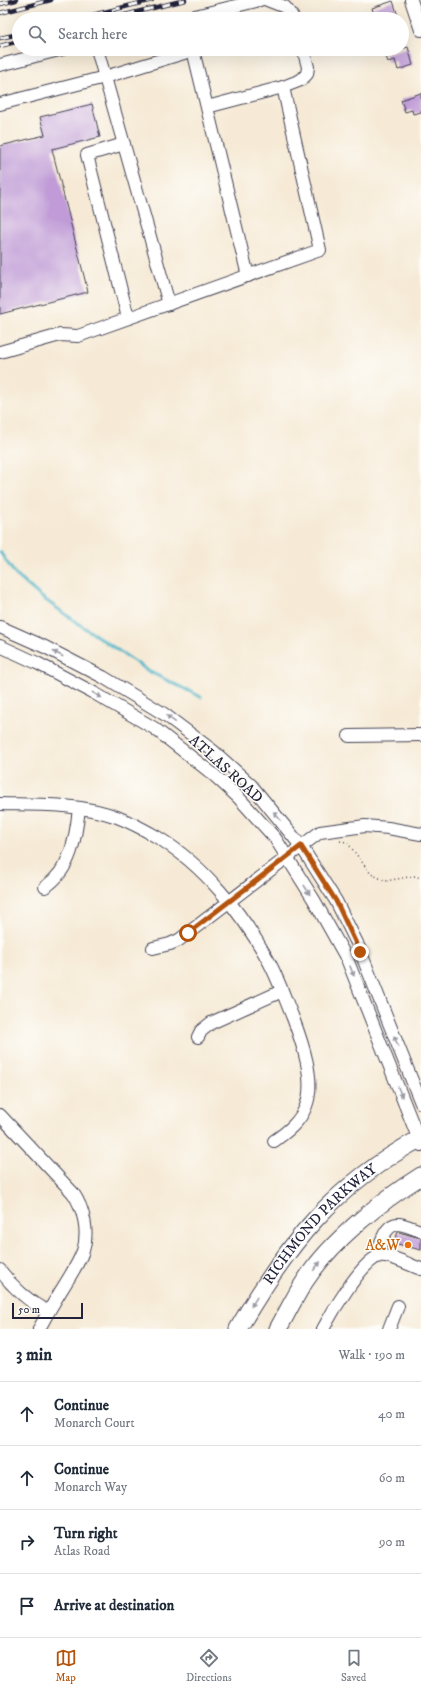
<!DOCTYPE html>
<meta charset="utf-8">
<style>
body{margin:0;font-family:"IM FELL DW Pica",serif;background:#f6f6f7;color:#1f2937}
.scale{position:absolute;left:12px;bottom:10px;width:71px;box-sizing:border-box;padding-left:4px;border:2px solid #22223b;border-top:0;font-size:11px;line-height:14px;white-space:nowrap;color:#22223b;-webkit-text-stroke:3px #fdfcf7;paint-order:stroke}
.stop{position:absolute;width:12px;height:12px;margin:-9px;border:3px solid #b45309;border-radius:50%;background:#fff}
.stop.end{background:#b45309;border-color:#fff;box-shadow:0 1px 4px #0008}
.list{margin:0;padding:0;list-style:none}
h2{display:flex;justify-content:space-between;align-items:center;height:52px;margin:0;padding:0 16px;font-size:17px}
h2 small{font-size:13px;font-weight:400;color:#747a83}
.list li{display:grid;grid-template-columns:26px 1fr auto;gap:12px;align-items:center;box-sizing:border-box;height:64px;padding:0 16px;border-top:1px solid #e0e1e3}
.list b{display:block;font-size:15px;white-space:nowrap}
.list p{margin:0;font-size:13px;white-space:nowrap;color:#747a83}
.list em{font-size:13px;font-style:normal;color:#747a83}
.icon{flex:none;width:22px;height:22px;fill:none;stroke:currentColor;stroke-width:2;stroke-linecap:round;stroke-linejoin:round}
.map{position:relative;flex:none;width:421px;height:1329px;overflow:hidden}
.search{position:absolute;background:#fff;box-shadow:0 4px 16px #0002;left:12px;right:12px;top:12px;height:44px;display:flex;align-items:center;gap:10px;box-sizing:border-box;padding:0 14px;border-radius:22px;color:#747a83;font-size:15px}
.sheet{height:308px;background:#fff}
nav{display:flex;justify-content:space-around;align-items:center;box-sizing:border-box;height:56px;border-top:1px solid #e0e1e3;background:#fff;font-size:11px;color:#747a83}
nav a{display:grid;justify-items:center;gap:2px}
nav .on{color:#b45309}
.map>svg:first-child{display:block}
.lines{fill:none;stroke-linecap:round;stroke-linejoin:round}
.stream{stroke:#4cb6c9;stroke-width:3}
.building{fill:#c09bd7}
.minor-casing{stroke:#424052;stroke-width:14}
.highway-casing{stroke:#424052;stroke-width:19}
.path{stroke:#424052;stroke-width:1.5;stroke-dasharray:1 3;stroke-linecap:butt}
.minor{stroke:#fff;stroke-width:12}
.highway{stroke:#fff;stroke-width:17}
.rail-casing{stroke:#22223b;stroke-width:4.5}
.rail{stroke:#fdfcf7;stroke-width:3;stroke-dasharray:9;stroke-linecap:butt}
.oneway{fill:#9c9ca7}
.route{stroke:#b45309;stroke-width:5}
.food-dot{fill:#e8710a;stroke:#fdfcf7;stroke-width:1.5}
.labels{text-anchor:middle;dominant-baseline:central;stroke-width:3;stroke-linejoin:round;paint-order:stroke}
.street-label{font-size:15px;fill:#22223b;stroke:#fdfcf7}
.food-label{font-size:15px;fill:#c56008;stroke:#fdfcf7;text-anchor:end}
</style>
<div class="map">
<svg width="421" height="1329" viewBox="0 0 421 1329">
<rect width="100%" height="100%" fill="#fdfcf7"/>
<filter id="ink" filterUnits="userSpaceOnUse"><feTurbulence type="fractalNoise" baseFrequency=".025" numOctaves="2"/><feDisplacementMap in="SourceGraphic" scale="8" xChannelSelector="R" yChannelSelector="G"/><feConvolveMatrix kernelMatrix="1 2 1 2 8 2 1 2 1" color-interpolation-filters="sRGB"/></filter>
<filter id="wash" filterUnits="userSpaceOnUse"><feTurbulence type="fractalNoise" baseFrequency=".012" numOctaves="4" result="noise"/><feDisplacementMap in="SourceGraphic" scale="16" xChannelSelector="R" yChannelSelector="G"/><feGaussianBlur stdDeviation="0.9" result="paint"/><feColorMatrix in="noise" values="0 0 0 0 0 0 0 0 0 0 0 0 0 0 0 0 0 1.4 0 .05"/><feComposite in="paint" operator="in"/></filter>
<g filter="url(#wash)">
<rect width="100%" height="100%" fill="#f6ead6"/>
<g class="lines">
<path class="stream" d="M0,552L15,574L40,596L79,624L150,672L201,697"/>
</g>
<g id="blocks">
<g class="building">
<path d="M393,1L399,19H375L372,8Z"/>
<path d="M408,47L413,65L398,70L395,60L388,62L385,54Z"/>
<path d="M421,93V112L413,114L412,110L405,112L401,100Z"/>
<path d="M92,104L100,137L52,149L88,292L0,314V146L45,135L40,117Z"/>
<path d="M398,1232L421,1238V1250L394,1243Z"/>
</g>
</g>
</g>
<g filter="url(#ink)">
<use href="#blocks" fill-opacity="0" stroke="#424052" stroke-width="1"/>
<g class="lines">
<g class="minor-casing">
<g id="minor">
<path d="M267,0L285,7L294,19"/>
<path d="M411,0L421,30"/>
<path d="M183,19L260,0"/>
<path d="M97,49L169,304"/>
<path d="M193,50L248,276"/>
<path d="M0,65L63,49"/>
<path d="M0,104L105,77L197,49"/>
<path d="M207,107L283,87"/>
<path d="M124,144L87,155L128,318"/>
<path d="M0,352L60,335L78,336L320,250L283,87L301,80L307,74L308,67L303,49"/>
<path d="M0,627L45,647L103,677L164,714L212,750L251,785L301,846L336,901L357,943L421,1103"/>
<path d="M0,646L37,663L94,693L154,728L214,775L238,797L275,838L314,900L347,959L421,1145"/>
<path d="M349,736L421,735"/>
<path d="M0,804C38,805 80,803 117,817C130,822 145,830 157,837C204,865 242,913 268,960C278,978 285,999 293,1018C302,1042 316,1081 306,1106C300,1122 287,1132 274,1141"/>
<path d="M45,887C71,870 76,837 79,808"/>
<path d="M153,948L170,944L179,940L320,832L365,826L388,828L421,834"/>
<path d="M198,1037L201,1031L211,1023L282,991"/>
<path d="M0,1115L73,1193C84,1209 89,1232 83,1251C79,1262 73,1271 67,1281C57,1297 48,1312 39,1329"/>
<path d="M378,1256C379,1246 385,1223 399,1224C406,1225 414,1229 421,1231"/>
<path d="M0,1270C13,1288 28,1301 48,1312"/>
<path d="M323,1329C331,1314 363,1259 380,1256C389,1254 412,1266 421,1269"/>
<path d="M389,1329L398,1306"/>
</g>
</g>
<g class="highway-casing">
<g id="highway">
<path id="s1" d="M238,1329C288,1243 333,1186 421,1138"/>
<path d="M278,1329C287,1313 295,1296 305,1281C331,1241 381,1201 421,1176"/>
</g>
</g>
<path class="path" d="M340,841L347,842L371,874L386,881L414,876L421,878"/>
<use href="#minor" class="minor"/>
<use href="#highway" class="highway"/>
<g class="rail-casing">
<g id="rail">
<path d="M0,4L16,0"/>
<path d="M0,13L51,0"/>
<path d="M77,19L152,0"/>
<path d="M109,19L185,0"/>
<path d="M0,38L19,34"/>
<path d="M0,46L19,41"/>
</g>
</g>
<use href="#rail" class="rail"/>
</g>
<defs><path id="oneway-solid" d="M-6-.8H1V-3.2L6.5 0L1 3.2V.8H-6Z"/></defs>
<g class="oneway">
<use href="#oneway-solid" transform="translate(58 654) rotate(-152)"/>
<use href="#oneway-solid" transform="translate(97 695) rotate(30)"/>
<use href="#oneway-solid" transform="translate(171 719) rotate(-143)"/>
<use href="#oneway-solid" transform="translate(277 816) rotate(-130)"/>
<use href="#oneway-solid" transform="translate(307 890) rotate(58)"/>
<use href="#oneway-solid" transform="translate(352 971) rotate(68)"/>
<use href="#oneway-solid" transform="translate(396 1041) rotate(-112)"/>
<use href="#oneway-solid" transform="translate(400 1092) rotate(68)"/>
<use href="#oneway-solid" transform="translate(317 1266) rotate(-51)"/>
<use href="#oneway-solid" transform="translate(254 1302) rotate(122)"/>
</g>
</g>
<g class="lines" filter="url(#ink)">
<path class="route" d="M188,933L301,846L336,901L360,952"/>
</g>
<circle class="food-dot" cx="408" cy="1245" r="4"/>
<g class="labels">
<g class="street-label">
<text transform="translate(226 769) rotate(42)">ATLAS ROAD</text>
<text stroke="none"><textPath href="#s1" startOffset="134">RICHMOND PARKWAY</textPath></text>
</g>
<g class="food-label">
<text x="400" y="1245">A&amp;W</text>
</g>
</g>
</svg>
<div class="scale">50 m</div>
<div class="stop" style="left:188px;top:933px"></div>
<div class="stop end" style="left:360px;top:952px"></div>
<div class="search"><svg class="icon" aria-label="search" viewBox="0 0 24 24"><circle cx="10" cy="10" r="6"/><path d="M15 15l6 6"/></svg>Search here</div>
</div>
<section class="sheet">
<h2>3 min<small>Walk · 190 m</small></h2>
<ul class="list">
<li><svg class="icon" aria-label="ahead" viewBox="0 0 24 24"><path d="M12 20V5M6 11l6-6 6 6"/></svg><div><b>Continue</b><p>Monarch Court</p></div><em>40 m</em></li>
<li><svg class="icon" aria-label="ahead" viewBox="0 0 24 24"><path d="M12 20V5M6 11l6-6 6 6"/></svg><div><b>Continue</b><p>Monarch Way</p></div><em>60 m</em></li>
<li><svg class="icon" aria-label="right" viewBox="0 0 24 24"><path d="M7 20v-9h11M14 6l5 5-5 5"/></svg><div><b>Turn right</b><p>Atlas Road</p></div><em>90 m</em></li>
<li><svg class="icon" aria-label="arrive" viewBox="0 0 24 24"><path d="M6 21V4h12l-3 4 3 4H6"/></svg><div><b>Arrive at destination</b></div></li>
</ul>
</section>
<nav>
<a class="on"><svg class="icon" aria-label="map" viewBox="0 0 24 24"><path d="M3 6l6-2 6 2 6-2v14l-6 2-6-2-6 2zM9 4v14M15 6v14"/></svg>Map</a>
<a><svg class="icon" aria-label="directions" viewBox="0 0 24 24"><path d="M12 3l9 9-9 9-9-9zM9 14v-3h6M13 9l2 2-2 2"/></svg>Directions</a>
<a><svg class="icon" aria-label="saved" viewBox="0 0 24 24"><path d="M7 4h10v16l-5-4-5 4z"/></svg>Saved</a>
</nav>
